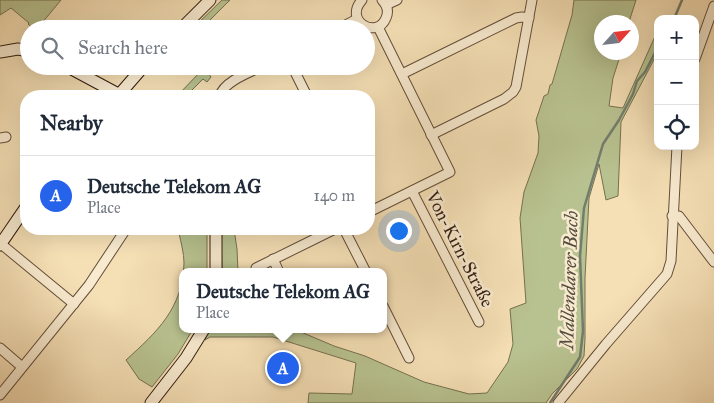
<!DOCTYPE html>
<meta charset="utf-8">
<style>
body{margin:0;font-family:"IM FELL Great Primer",serif;background:#f2f2f3;color:#1f2937}
.controls{position:absolute;right:15px;top:15px;display:grid;overflow:hidden;border-radius:10px;box-shadow:0 5px 20px #0002}
.controls button{width:45px;height:45px;display:grid;place-items:center;padding:0;border:0;border-bottom:1px solid #e0e1e3;background:#fff;color:#1f2937;font:25px sans-serif}
.compass{position:absolute;left:594px;top:15px;width:45px;height:45px;border-radius:50%;background:#fff;box-shadow:0 5px 20px #0002;rotate:63deg}
.you{position:absolute;left:398px;top:230px;width:18px;height:18px;margin:-12px;border:4px solid #fff;border-radius:50%;background:#1a73e8;box-shadow:0 0 0 8px #1a73e833}
.badge{display:grid;place-items:center;width:32px;height:32px;border-radius:50%;background:#2563eb;color:#fff;font-size:16px;font-weight:700}
.pin{position:absolute;translate:-50% -50%;border:2px solid #fff;box-shadow:0 1px 5px #0006}
.popup{position:absolute;left:179px;top:268px;width:208px;height:65px;box-sizing:border-box;display:grid;place-content:center;border-radius:10px;background:#fff;filter:drop-shadow(0 1px 4px #0005);font-size:16px;white-space:nowrap;color:#747a83}
.popup b{font-size:19px;color:#1f2937}
.popup::after{content:'';position:absolute;left:50%;top:100%;margin-left:-10px;border:10px solid transparent;border-top-color:#fff}
.list{margin:0;padding:0;list-style:none}
h2{display:flex;justify-content:space-between;align-items:center;height:65px;margin:0;padding:0 20px;font-size:21px}
h2 small{font-size:16px;font-weight:400;color:#747a83}
.list li{display:grid;grid-template-columns:32px 1fr auto;gap:15px;align-items:center;box-sizing:border-box;height:80px;padding:0 20px;border-top:1px solid #e0e1e3}
.list b{display:block;font-size:19px;white-space:nowrap}
.list p{margin:0;font-size:16px;white-space:nowrap;color:#747a83}
.list em{font-size:16px;font-style:normal;color:#747a83}
.icon{flex:none;width:28px;height:28px;fill:none;stroke:currentColor;stroke-width:2;stroke-linecap:round;stroke-linejoin:round}
.map{position:relative;flex:none;width:714px;height:403px;overflow:hidden}
.search{position:absolute;background:#fff;box-shadow:0 5px 20px #0002;left:20px;top:20px;width:355px;height:55px;display:flex;align-items:center;gap:12px;box-sizing:border-box;padding:0 18px;border-radius:28px;color:#747a83;font-size:19px}
.panel{position:absolute;background:#fff;box-shadow:0 5px 20px #0002;left:20px;top:90px;width:355px;height:145px;border-radius:20px}
.map>svg:first-child{display:block}
.green{fill:#b8c290;stroke:#767050}
.lines{fill:none;stroke-linecap:round;stroke-linejoin:round}
.stream{stroke:#737d6d;stroke-width:2.5}
.street-casing{stroke:#644e3a;stroke-width:11}
.secondary-casing{stroke:#341d11;stroke-width:13}
.street{stroke:#f8eacf;stroke-width:9}
.secondary{stroke:#f8eacf;stroke-width:11}
.labels{text-anchor:middle;dominant-baseline:central;stroke-width:5;stroke-linejoin:round;paint-order:stroke}
.street-label{font-size:18px;fill:#341d11;stroke:#f8eacf}
.water-label{font-size:19px;font-style:italic;fill:#544d3f;stroke:#f8eacf}
</style>
<div class="map">
<svg width="714" height="403" viewBox="0 0 714 403">
<rect width="100%" height="100%" fill="#f5dfb5"/>
<filter id="stains"><feTurbulence type="fractalNoise" baseFrequency=".004" numOctaves="4"/><feColorMatrix values="0 0 0 0 .2 0 0 0 0 .09 0 0 0 0 .02 0 0 0 .5 -.17"/></filter>
<radialGradient id="worn" r=".72"><stop offset=".6" stop-color="#630" stop-opacity="0"/><stop offset="1" stop-color="#630" stop-opacity=".3"/></radialGradient>
<g class="green">
<path d="M0,0H61L37,29H34L28,24L29,23L11,8L0,15Z"/>
<path d="M222,0H230L201,29H192Z"/>
<path d="M574,0H636L629,22H602V52L621,53L613,78L609,106L623,108L657,32L658,52L621,122L618,196L606,200L599,164L589,198L585,278V339L584,356L577,369L552,394L546,403H308L309,393L352,394L356,363L273,337H210L205,340L209,329H294L334,346L365,356L424,382L469,394L487,393L508,362L513,344L510,309L526,303L520,218L524,192L538,153L539,136L536,120L544,96L548,94L550,85L552,84L572,15Z"/>
<path d="M202,70H206L211,77L207,82L203,79L186,96H177Z"/>
<path d="M221,229H234L237,249L238,272H222Z"/>
<path d="M207,230V272H183V329H193L178,354L152,387L139,379L126,360C157,332 183,308 184,263C184,253 181,243 179,233Z"/>
</g>
<g class="lines">
<g class="stream">
<path d="M674,19L682,0"/>
<path d="M550,403L580,357L583,331L580,256L584,208L603,144L619,120L633,94L637,81L645,72L658,47"/>
</g>
<g class="street-casing">
<g id="street">
<path d="M362,0C343,21 377,40 386,18C389,11 387,5 382,0"/>
<path d="M386,5L397,0"/>
<path d="M338,29L357,19"/>
<path d="M695,59L714,6"/>
<path d="M292,66L307,96"/>
<path d="M402,74L516,18L522,17L529,18"/>
<path d="M220,96C223,82 250,72 263,66"/>
<path d="M431,135L504,99L513,92L516,87L532,0"/>
<path d="M0,138L6,137"/>
<path d="M412,191L479,322"/>
<path d="M369,212L450,172L378,27"/>
<path d="M672,216H679L714,262"/>
<path d="M344,229L366,272"/>
<path d="M1,244L74,304"/>
<path d="M273,259L279,272"/>
<path d="M256,268L335,229"/>
<path d="M383,306L409,358"/>
<path d="M0,348L22,367"/>
<path d="M0,395L89,285L126,229"/>
<path d="M558,403L606,344L667,274L671,261L677,146"/>
</g>
</g>
<g class="secondary-casing">
<g id="secondary">
<path d="M181,29L210,0"/>
<path d="M0,52L18,49L29,51"/>
<path d="M66,66L122,96"/>
<path d="M118,96L144,66"/>
<path d="M216,229V272"/>
<path d="M0,245L26,207"/>
<path d="M151,403L186,358L204,329"/>
</g>
</g>
<use href="#street" class="street"/>
<use href="#secondary" class="secondary"/>
</g>
<g class="labels">
<g class="street-label">
<text transform="translate(460 249) rotate(63)">Von-Kirn-Straße</text>
</g>
<g class="water-label">
<text transform="translate(569 280) rotate(-88)">Mallendarer Bach</text>
</g>
</g>
<rect width="100%" height="100%" filter="url(#stains)"/>
<rect width="100%" height="100%" fill="url(#worn)"/>
</svg>
<div class="controls">
<button>+</button>
<button>−</button>
<button><svg class="icon" aria-label="locate" viewBox="0 0 24 24"><circle cx="12" cy="12" r="6"/><path d="M12 2v4M12 18v4M2 12h4M18 12h4"/></svg></button>
</div>
<svg class="compass" viewBox="-18 -18 36 36"><path d="M0-13l5 13h-10z" fill="#e53935"/><path d="M0 13l5-13h-10z" fill="#747a83"/></svg>
<div class="you"></div>
<div class="pin badge" style="left:283px;top:368px">A</div>
<div class="popup"><b>Deutsche Telekom AG</b>Place</div>
<div class="search"><svg class="icon" aria-label="search" viewBox="0 0 24 24"><circle cx="10" cy="10" r="6"/><path d="M15 15l6 6"/></svg>Search here</div>
<section class="panel">
<h2>Nearby<small></small></h2>
<ul class="list">
<li><span class="badge">A</span><div><b>Deutsche Telekom AG</b><p>Place</p></div><em>140 m</em></li>
</ul>
</section>
</div>
